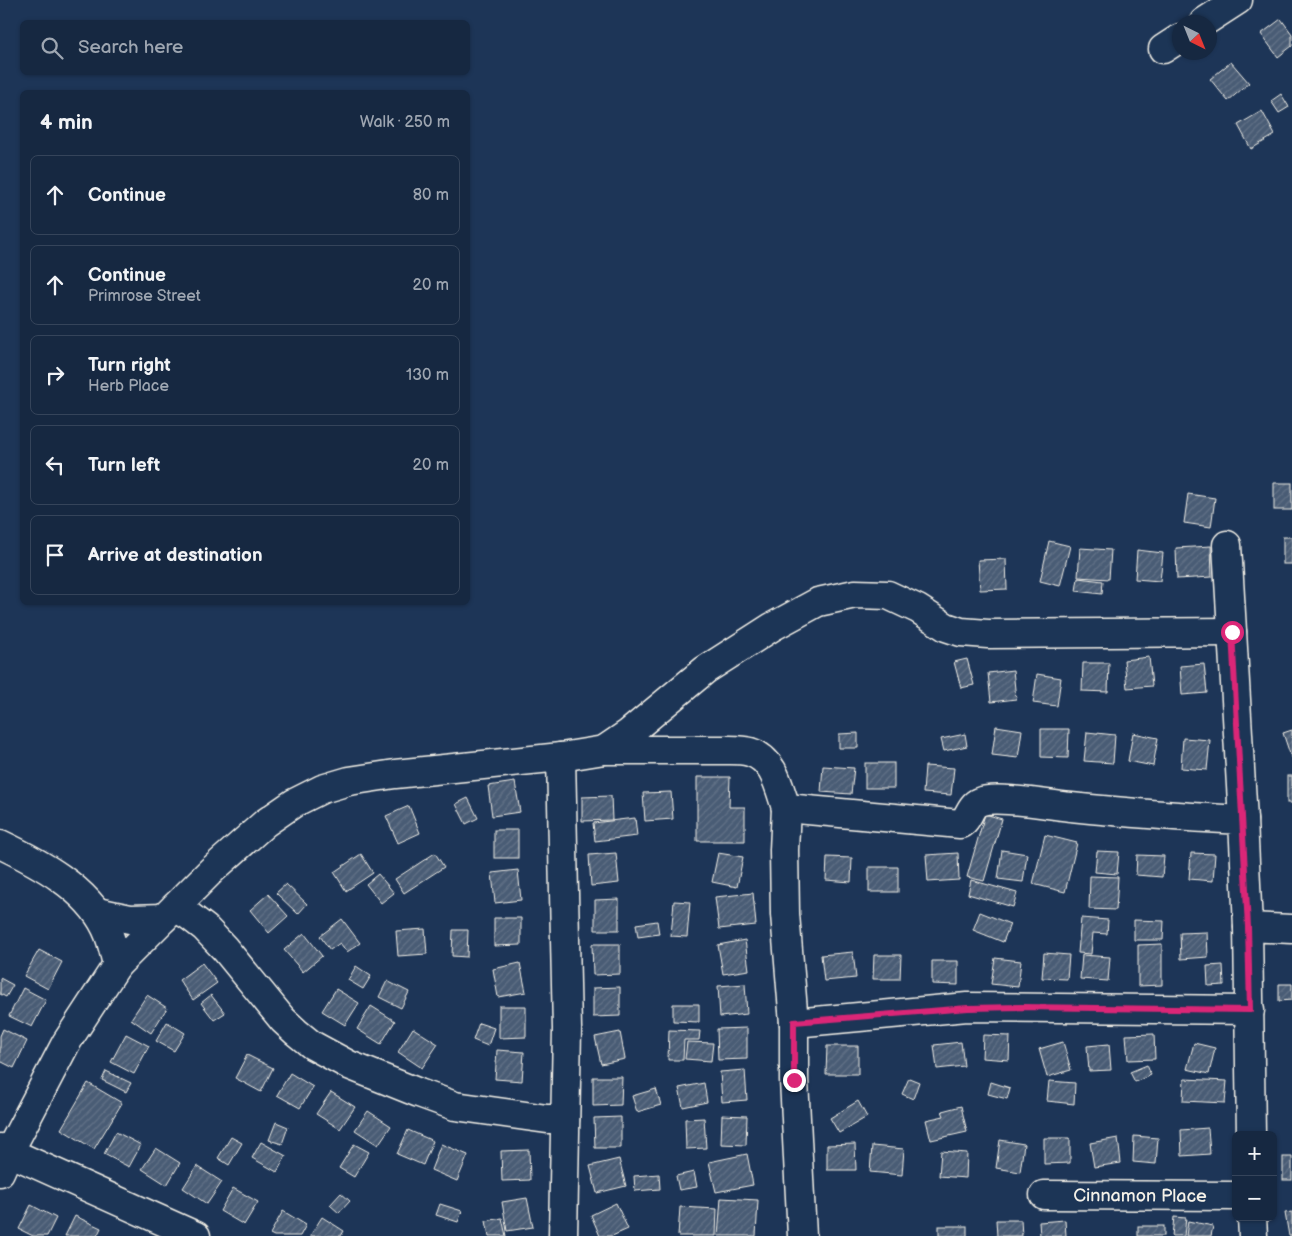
<!DOCTYPE html>
<meta charset="utf-8">
<style>
body{margin:0;font-family:"Balsamiq Sans",sans-serif;background:#1f3048;color:#f1f3f6}
.controls{position:absolute;right:15px;bottom:15px;display:grid;overflow:hidden;border-radius:8px;box-shadow:0 1px 4px #0004}
.controls button{width:45px;height:45px;display:grid;place-items:center;padding:0;border:0;border-bottom:1px solid #35445a;background:#162841;color:#f1f3f6;font:25px sans-serif}
.compass{position:absolute;left:1172px;top:15px;width:45px;height:45px;border-radius:50%;background:#162841;box-shadow:0 1px 4px #0004;rotate:137deg}
.stop{position:absolute;width:15px;height:15px;margin:-11px;border:4px solid #db2777;border-radius:50%;background:#fff}
.stop.end{background:#db2777;border-color:#fff;box-shadow:0 1px 5px #0008}
.list{margin:0;padding:0;list-style:none}
h2{display:flex;justify-content:space-between;align-items:center;height:65px;margin:0;padding:0 20px;font-size:21px}
h2 small{font-size:16px;font-weight:400;color:#9ea6b1}
.list li{display:grid;grid-template-columns:32px 1fr auto;gap:15px;align-items:center;box-sizing:border-box;height:80px;margin:0 10px 10px;padding:0 10px;border:1px solid #35445a;border-radius:8px}
.list b{display:block;font-size:19px;white-space:nowrap}
.list p{margin:0;font-size:16px;white-space:nowrap;color:#9ea6b1}
.list em{font-size:16px;font-style:normal;color:#9ea6b1}
.icon{flex:none;width:28px;height:28px;fill:none;stroke:currentColor;stroke-width:2;stroke-linecap:round;stroke-linejoin:round}
.map{position:relative;flex:none;width:1292px;height:1236px;overflow:hidden}
.search{position:absolute;background:#162841;box-shadow:0 1px 4px #0004;left:20px;top:20px;width:450px;height:55px;display:flex;align-items:center;gap:12px;box-sizing:border-box;padding:0 18px;border-radius:8px;color:#9ea6b1;font-size:19px}
.panel{position:absolute;background:#162841;box-shadow:0 1px 4px #0004;left:20px;top:90px;width:450px;height:515px;border-radius:8px}
.map>svg:first-child{display:block}
.building{fill:url(#building-hatch);stroke:#f4f1e8}
.lines{fill:none;stroke-linecap:round;stroke-linejoin:round}
.street-casing{stroke:#f4f1e8;stroke-width:31}
.street{stroke:#1d3557;stroke-width:28}
.route{stroke:#db2777;stroke-width:6}
.labels{text-anchor:middle;dominant-baseline:central;stroke-width:4;stroke-linejoin:round;paint-order:stroke}
.street-label{font-size:18px;fill:#f4f1e8;stroke:#1d3557}
</style>
<div class="map">
<svg width="1292" height="1236" viewBox="0 0 1292 1236">
<defs>
<pattern id="building-hatch" width="6" height="6" patternUnits="userSpaceOnUse" patternTransform="scale(1.25)"><rect width="6" height="6" fill="#485b74"/><path d="M-1 1l2-2M0 6l6-6M5 7l2-2" fill="none" stroke="#637388"/></pattern>
</defs>
<rect width="100%" height="100%" fill="#1d3557"/>
<filter id="ink" filterUnits="userSpaceOnUse"><feTurbulence type="fractalNoise" baseFrequency=".02" numOctaves="2"/><feDisplacementMap in="SourceGraphic" scale="10" xChannelSelector="R" yChannelSelector="G"/><feConvolveMatrix kernelMatrix="1 2 1 2 8 2 1 2 1" color-interpolation-filters="sRGB"/></filter>
<g filter="url(#ink)">
<g class="building">
<path d="M1281,19L1292,34V46L1278,57L1261,34Z"/>
<path d="M1231,62L1249,83L1228,101L1210,79Z"/>
<path d="M1281,94L1289,107L1279,113L1271,101Z"/>
<path d="M1262,111L1275,135L1251,149L1238,125Z"/>
<rect x="1274" y="483" width="18" height="27"/>
<path d="M1188,494L1215,498L1211,527L1184,523Z"/>
<rect x="1283" y="537" width="9" height="27"/>
<path d="M1049,541L1070,546L1060,586L1040,581Z"/>
<path d="M1211,546L1212,577L1177,579L1176,548Z"/>
<path d="M1080,548L1111,550L1109,579L1078,577Z"/>
<path d="M1137,550L1163,553L1160,581L1135,579Z"/>
<path d="M1006,559L1007,589L980,590L978,560Z"/>
<path d="M1078,578L1103,581L1102,594L1076,591Z"/>
<path d="M1149,657L1152,686L1127,688L1124,660Z"/>
<path d="M967,659L974,685L961,688L954,662Z"/>
<path d="M1083,663H1109L1108,692L1082,691Z"/>
<path d="M1204,664L1207,693L1182,695L1180,666Z"/>
<path d="M1013,670L1016,699L991,702L988,673Z"/>
<path d="M1037,674L1061,678L1057,706L1033,703Z"/>
<path d="M996,726L1022,730L1018,758L992,755Z"/>
<path d="M1041,729H1069L1068,758L1041,757Z"/>
<path d="M1292,730V757H1291L1283,733Z"/>
<path d="M1087,732L1115,735L1113,763L1084,761Z"/>
<path d="M858,733V748H839V734Z"/>
<path d="M1133,733L1158,738L1153,766L1128,761Z"/>
<path d="M965,734L967,746L944,751L941,739Z"/>
<path d="M1183,738L1210,740L1207,770L1181,768Z"/>
<rect x="865" y="763" width="29" height="25"/>
<path d="M823,766L854,768L851,794L821,792Z"/>
<path d="M925,766L954,768L951,795L923,793Z"/>
<rect x="1287" y="776" width="5" height="27"/>
<path d="M697,777H730L729,807H745V841H697Z"/>
<path d="M515,782L520,812L492,816L488,786Z"/>
<path d="M671,792L673,819L645,821L643,793Z"/>
<path d="M611,796L612,820L582,821V797Z"/>
<path d="M468,798L478,818L466,824L456,804Z"/>
<path d="M409,806L420,833L398,843L386,816Z"/>
<path d="M985,814L1002,819L984,881L967,877Z"/>
<path d="M635,818L637,836L595,841L593,823Z"/>
<rect x="494" y="830" width="24" height="28"/>
<path d="M1045,835L1077,843L1065,892L1033,884Z"/>
<path d="M1002,850L1027,854L1023,882L998,879Z"/>
<path d="M1097,851L1119,852L1117,874L1095,872Z"/>
<path d="M435,853L444,867L404,893L395,879Z"/>
<path d="M616,853L619,883L591,886L589,855Z"/>
<path d="M718,853L743,857L737,887L712,882Z"/>
<path d="M958,853L959,880L928,882L926,855Z"/>
<path d="M1191,853L1215,854L1213,881L1189,879Z"/>
<path d="M361,854L373,873L346,891L334,872Z"/>
<path d="M1137,855L1164,856L1162,877L1136,875Z"/>
<path d="M827,857L852,858L851,882L826,880Z"/>
<rect x="869" y="867" width="29" height="25"/>
<path d="M518,870L521,900L495,903L492,873Z"/>
<path d="M378,874L394,893L381,903L366,884Z"/>
<path d="M1090,876L1118,877L1116,910L1089,909Z"/>
<path d="M971,880L1017,893L1013,907L968,894Z"/>
<path d="M286,884L307,904L298,914L276,893Z"/>
<path d="M753,893L756,925L719,929L715,897Z"/>
<path d="M268,894L288,916L269,933L250,910Z"/>
<path d="M619,899V930H595V900Z"/>
<path d="M674,901L690,902L687,937L671,936Z"/>
<path d="M980,912L1010,924L1003,942L973,930Z"/>
<path d="M494,918H521V945L494,946Z"/>
<path d="M1081,918L1108,920L1107,934L1093,933L1091,954L1078,953Z"/>
<path d="M342,919L360,943L347,952L340,943L330,950L320,936Z"/>
<path d="M1134,920L1164,921L1163,940H1134Z"/>
<path d="M657,921L659,934L638,937L636,924Z"/>
<path d="M425,929L427,954L398,956L396,931Z"/>
<path d="M453,930H468L467,957L452,956Z"/>
<path d="M1207,932L1208,957L1181,959L1180,933Z"/>
<path d="M304,933L322,956L303,972L284,950Z"/>
<path d="M745,940L749,970L723,974L718,945Z"/>
<path d="M592,944H620V974L593,975Z"/>
<path d="M1162,944V985L1138,986V945Z"/>
<path d="M39,950L62,962L48,989L24,976Z"/>
<path d="M853,952L856,978L824,981L821,955Z"/>
<path d="M1044,953L1069,955L1067,979L1042,978Z"/>
<path d="M874,955H901L900,979H873Z"/>
<path d="M1082,955L1110,957L1108,981L1080,979Z"/>
<path d="M995,958L1021,961L1018,987L991,984Z"/>
<path d="M932,961H958V985L932,984Z"/>
<path d="M202,963L217,983L193,1000L179,980Z"/>
<path d="M520,963L526,992L498,997L493,969Z"/>
<path d="M1223,965L1224,985L1208,986L1207,966Z"/>
<path d="M356,966L371,976L363,989L348,980Z"/>
<path d="M0,978L13,985L6,997L0,994Z"/>
<path d="M387,981L409,992L401,1008L379,997Z"/>
<path d="M745,984L747,1014L720,1017L718,986Z"/>
<path d="M1279,984H1292V1000L1279,1001Z"/>
<path d="M620,987V1016L593,1017V988Z"/>
<path d="M23,988L46,1000L32,1027L9,1016Z"/>
<path d="M336,989L359,1003L345,1025L322,1011Z"/>
<path d="M147,995L167,1008L151,1033L131,1019Z"/>
<path d="M211,995L225,1013L214,1020L201,1003Z"/>
<path d="M673,1004H699V1022L673,1021Z"/>
<path d="M371,1006L395,1021L381,1044L357,1029Z"/>
<path d="M499,1006H526V1037L499,1038Z"/>
<path d="M167,1022L185,1033L174,1051L156,1041Z"/>
<path d="M479,1023L494,1028L488,1046L473,1040Z"/>
<path d="M413,1028L438,1044L422,1068L398,1052Z"/>
<path d="M747,1028V1059L718,1060L717,1029Z"/>
<path d="M3,1029L27,1041L14,1068L0,1061V1036Z"/>
<path d="M669,1030L700,1031L699,1040H684L683,1060H668Z"/>
<path d="M620,1032L625,1059L601,1064L595,1037Z"/>
<path d="M126,1034L149,1046L134,1074L111,1062Z"/>
<path d="M1154,1034L1155,1059L1128,1060L1126,1035Z"/>
<path d="M983,1035L1010,1036L1009,1060L982,1058Z"/>
<path d="M687,1042L713,1043L711,1061L685,1059Z"/>
<path d="M961,1042L964,1066L937,1069L934,1045Z"/>
<path d="M1063,1042L1071,1070L1047,1077L1039,1049Z"/>
<path d="M1194,1043L1215,1048L1209,1074L1187,1069Z"/>
<path d="M1109,1044L1111,1070L1089,1071L1087,1046Z"/>
<path d="M827,1046H858V1074H826Z"/>
<path d="M497,1050L524,1052L522,1081L495,1079Z"/>
<path d="M247,1055L273,1068L261,1092L235,1078Z"/>
<path d="M1147,1065L1151,1075L1135,1082L1130,1072Z"/>
<path d="M745,1070L747,1100L722,1102L720,1072Z"/>
<path d="M106,1071L131,1083L126,1092L102,1080Z"/>
<path d="M290,1073L313,1087L300,1108L277,1095Z"/>
<path d="M593,1077H622L621,1105L593,1106Z"/>
<path d="M909,1078L919,1082L913,1099L902,1094Z"/>
<path d="M1184,1079L1227,1081L1225,1103L1183,1101Z"/>
<path d="M1049,1081L1075,1083L1074,1104L1047,1101Z"/>
<path d="M991,1082L1010,1088L1007,1099L988,1094Z"/>
<path d="M88,1083L122,1103L94,1149L61,1129Z"/>
<path d="M704,1083L707,1102L683,1107L679,1088Z"/>
<path d="M656,1089L661,1105L637,1112L632,1096Z"/>
<path d="M331,1092L355,1107L340,1129L316,1114Z"/>
<path d="M858,1101L867,1117L839,1133L830,1118Z"/>
<path d="M961,1106L967,1132L931,1140L926,1120L944,1116L942,1111Z"/>
<path d="M368,1111L391,1126L378,1145L355,1130Z"/>
<path d="M722,1115L747,1116L746,1145L721,1144Z"/>
<path d="M621,1117V1148H595L594,1118Z"/>
<path d="M704,1118L706,1148L686,1149L685,1119Z"/>
<path d="M276,1122L288,1127L282,1144L269,1140Z"/>
<path d="M1208,1128L1210,1154L1182,1156L1181,1130Z"/>
<path d="M408,1130L433,1141L423,1165L397,1154Z"/>
<path d="M116,1132L141,1145L129,1167L104,1154Z"/>
<path d="M1134,1136L1158,1138L1156,1164L1133,1162Z"/>
<path d="M231,1137L242,1143L229,1165L218,1158Z"/>
<path d="M1044,1138H1070V1163L1044,1164Z"/>
<path d="M1118,1138L1121,1163L1094,1167L1090,1143Z"/>
<path d="M1000,1140L1024,1144L1020,1172L996,1168Z"/>
<path d="M261,1142L286,1156L277,1172L252,1158Z"/>
<path d="M354,1144L369,1152L354,1177L339,1168Z"/>
<path d="M441,1144L468,1155L457,1181L431,1170Z"/>
<path d="M855,1144L856,1170H827V1145Z"/>
<path d="M872,1146L904,1149L902,1175L870,1172Z"/>
<path d="M156,1148L180,1163L167,1185L142,1169Z"/>
<path d="M529,1150L530,1180L502,1181L501,1151Z"/>
<path d="M941,1151L967,1153L966,1178L939,1176Z"/>
<path d="M747,1154L753,1185L716,1192L709,1162Z"/>
<rect x="1283" y="1157" width="9" height="23"/>
<path d="M619,1159L626,1186L597,1193L590,1166Z"/>
<path d="M197,1166L222,1182L207,1204L183,1188Z"/>
<path d="M694,1172L697,1187L679,1190L676,1176Z"/>
<path d="M659,1174L660,1189L635,1191L634,1176Z"/>
<path d="M233,1188L258,1202L244,1225L220,1211Z"/>
<path d="M341,1193L350,1201L339,1213L330,1205Z"/>
<path d="M527,1198L533,1227L507,1231L502,1202Z"/>
<path d="M721,1198L758,1200L756,1236H718Z"/>
<path d="M616,1203L628,1229L612,1236H600L591,1215Z"/>
<path d="M440,1204L462,1211L458,1222L436,1215Z"/>
<path d="M31,1205L56,1218L47,1236H33L19,1229Z"/>
<path d="M680,1207L717,1209L716,1236H678Z"/>
<path d="M283,1211L306,1225L300,1236H274L270,1234Z"/>
<path d="M1292,1212V1236H1289L1285,1213Z"/>
<path d="M75,1216L101,1228L97,1236H65Z"/>
<path d="M322,1217L344,1231L341,1236H310Z"/>
<path d="M1174,1217L1186,1218L1184,1236H1172Z"/>
<path d="M502,1218L506,1236H489L486,1221Z"/>
<path d="M996,1220H1021L1022,1236H997Z"/>
<path d="M1065,1220L1066,1236H1040L1039,1222Z"/>
<path d="M1188,1221L1213,1226L1211,1236H1186Z"/>
<rect x="939" y="1226" width="28" height="10"/>
<rect x="1138" y="1226" width="26" height="10"/>
</g>
<g class="lines">
<g class="street-casing">
<g id="street">
<path d="M1204,22L1238,0"/>
<path d="M1163,49L1180,38"/>
<path d="M1227,545L1243,820"/>
<path d="M604,750L629,733L705,670L772,627L818,602L855,594L888,595L918,609L946,627L961,632L988,634L1232,632"/>
<path d="M561,757L567,1029L563,1236"/>
<path d="M0,844C38,862 87,888 106,928C112,940 114,952 117,965"/>
<path d="M175,907L188,915L205,928L225,949L283,1020L296,1032L312,1045L349,1065L419,1093L455,1106L547,1119H565"/>
<path d="M97,912L130,919L164,918"/>
<path d="M794,1023L967,1007L1250,1010"/>
<path d="M1251,1135L1248,927L1292,929"/>
<path d="M0,1148L196,1236"/>
<path d="M0,1172L9,1152L66,1043L117,965L212,870L265,823L294,803L322,789L349,781L395,774L561,757L604,750H730C736,750 743,750 750,752C774,759 779,787 786,808"/>
<path id="s1" d="M1044,1195L1236,1196"/>
<path d="M1252,1217L1253,1236"/>
<path d="M802,1236L794,1080V1023L785,914L784,850L786,808L960,824C969,820 969,806 979,802C994,795 1052,805 1071,807C1128,813 1185,817 1243,820L1248,927"/>
</g>
</g>
<use href="#street" class="street"/>
</g>
</g>
<g class="lines" filter="url(#ink)">
<path class="route" d="M794,1080V1022L968,1008L1021,1007L1250,1010L1248,927L1232,632"/>
</g>
<g class="labels">
<g class="street-label">
<text stroke="none"><textPath href="#s1" startOffset="96">Cinnamon Place</textPath></text>
</g>
</g>
</svg>
<div class="controls">
<button>+</button>
<button>−</button>
</div>
<svg class="compass" viewBox="-18 -18 36 36"><path d="M0-13l5 13h-10z" fill="#e53935"/><path d="M0 13l5-13h-10z" fill="#9ea6b1"/></svg>
<div class="stop" style="left:1232px;top:632px"></div>
<div class="stop end" style="left:794px;top:1080px"></div>
<div class="search"><svg class="icon" aria-label="search" viewBox="0 0 24 24"><circle cx="10" cy="10" r="6"/><path d="M15 15l6 6"/></svg>Search here</div>
<section class="panel">
<h2>4 min<small>Walk · 250 m</small></h2>
<ul class="list">
<li><svg class="icon" aria-label="ahead" viewBox="0 0 24 24"><path d="M12 20V5M6 11l6-6 6 6"/></svg><div><b>Continue</b></div><em>80 m</em></li>
<li><svg class="icon" aria-label="ahead" viewBox="0 0 24 24"><path d="M12 20V5M6 11l6-6 6 6"/></svg><div><b>Continue</b><p>Primrose Street</p></div><em>20 m</em></li>
<li><svg class="icon" aria-label="right" viewBox="0 0 24 24"><path d="M7 20v-9h11M14 6l5 5-5 5"/></svg><div><b>Turn right</b><p>Herb Place</p></div><em>130 m</em></li>
<li><svg class="icon" aria-label="left" viewBox="0 0 24 24"><path d="M17 20v-9H6M10 6l-5 5 5 5"/></svg><div><b>Turn left</b></div><em>20 m</em></li>
<li><svg class="icon" aria-label="arrive" viewBox="0 0 24 24"><path d="M6 21V4h12l-3 4 3 4H6"/></svg><div><b>Arrive at destination</b></div></li>
</ul>
</section>
</div>
